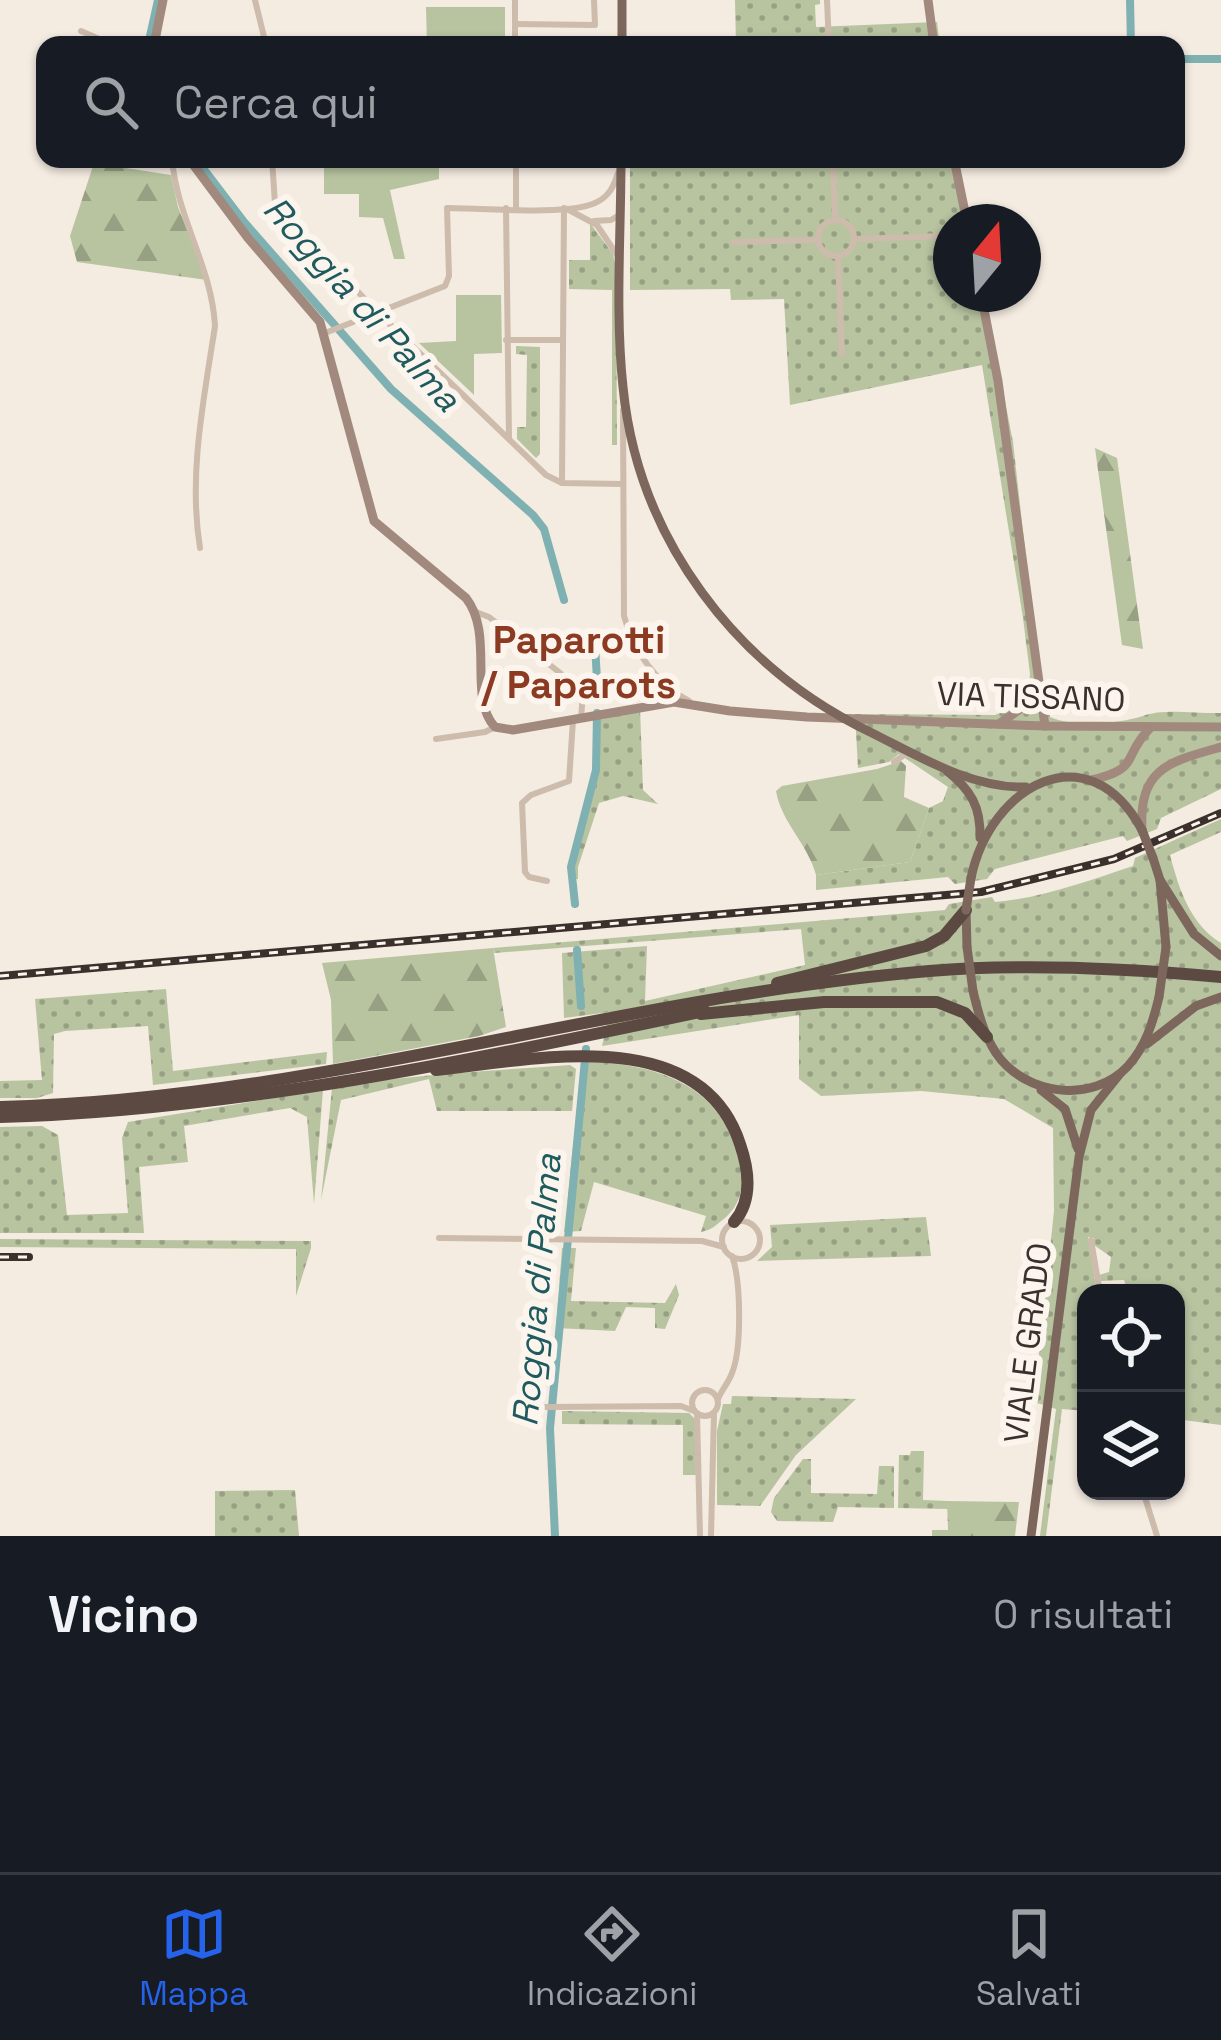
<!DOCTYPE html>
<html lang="it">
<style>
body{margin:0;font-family:"Space Grotesk",sans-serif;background:#242831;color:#f1f3f6}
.controls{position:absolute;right:36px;bottom:36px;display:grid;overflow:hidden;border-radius:24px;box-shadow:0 3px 9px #0004}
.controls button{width:108px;height:108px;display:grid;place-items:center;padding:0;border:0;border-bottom:3px solid #363941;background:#171b24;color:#f1f3f6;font:60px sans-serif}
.compass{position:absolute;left:933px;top:204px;width:108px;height:108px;border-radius:50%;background:#171b24;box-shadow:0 3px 9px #0004;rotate:18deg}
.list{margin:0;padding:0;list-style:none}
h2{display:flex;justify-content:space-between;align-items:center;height:156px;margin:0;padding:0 48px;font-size:51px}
h2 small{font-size:39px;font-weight:400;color:#9ea1a6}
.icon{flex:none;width:66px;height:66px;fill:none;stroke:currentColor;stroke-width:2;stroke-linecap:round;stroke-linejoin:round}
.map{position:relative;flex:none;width:1221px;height:1536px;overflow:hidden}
.search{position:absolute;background:#171b24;box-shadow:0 3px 9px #0004;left:36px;right:36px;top:36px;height:132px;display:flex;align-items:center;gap:30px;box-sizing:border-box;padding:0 42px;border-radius:24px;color:#9ea1a6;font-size:45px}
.sheet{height:336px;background:#171b24}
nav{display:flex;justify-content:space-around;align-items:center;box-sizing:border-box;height:168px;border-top:3px solid #363941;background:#171b24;font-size:33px;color:#9ea1a6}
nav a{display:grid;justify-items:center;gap:6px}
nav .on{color:#2563eb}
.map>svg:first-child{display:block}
.grass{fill:url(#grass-dots)}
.forest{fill:url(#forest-firs)}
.park{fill:#b8c4a0}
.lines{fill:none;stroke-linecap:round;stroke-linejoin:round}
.canal{stroke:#7fb0b2;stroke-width:8}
.street{stroke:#cdbbac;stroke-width:6}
.secondary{stroke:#a18a7d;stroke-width:9}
.primary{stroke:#7d675c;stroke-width:9}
.highway{stroke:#5c4a42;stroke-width:12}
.rail-casing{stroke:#3b302b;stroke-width:8}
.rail{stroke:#fbf5ee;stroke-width:3;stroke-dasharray:9;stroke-linecap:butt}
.primary-bridge{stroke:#7d675c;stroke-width:9}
.labels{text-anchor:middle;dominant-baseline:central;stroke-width:12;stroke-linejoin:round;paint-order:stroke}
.street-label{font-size:33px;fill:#3b302b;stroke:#fbf5ee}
.water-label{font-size:36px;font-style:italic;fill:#1f5a5e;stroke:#fbf5ee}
.quarter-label{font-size:39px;font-weight:bold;fill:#8c3b22;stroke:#fbf5ee}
</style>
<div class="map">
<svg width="1221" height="1536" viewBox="0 0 1221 1536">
<defs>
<pattern id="grass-dots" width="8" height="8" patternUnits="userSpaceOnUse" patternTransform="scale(3)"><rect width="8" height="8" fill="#b8c4a0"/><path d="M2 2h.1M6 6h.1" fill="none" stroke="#97a083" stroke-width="1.8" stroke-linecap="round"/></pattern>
<pattern id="forest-firs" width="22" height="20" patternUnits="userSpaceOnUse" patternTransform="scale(3)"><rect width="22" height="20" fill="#b8c4a0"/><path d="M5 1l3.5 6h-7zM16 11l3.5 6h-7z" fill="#97a083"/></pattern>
</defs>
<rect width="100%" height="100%" fill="#f4ebe1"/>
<g class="grass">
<path d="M735,0H820V4L815,5L816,27L937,22L940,45H736Z"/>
<path d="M630,159H958L970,222H951V294H984L1013,442L1035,638L1050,717C1074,728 1122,723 1143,716C1164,708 1198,714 1221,713V789L1161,818L1157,829L1127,841L1123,836L995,869L987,879L955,884L948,877L816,890V875L910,862L929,808L943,801L948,787L899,754L889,762L858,768L855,714L995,715L1018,706L1028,691L1030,674L1023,618L982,365L790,405L784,299L731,300L730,289L630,290Z"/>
<path d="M590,223L613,254L616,268L617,445H612V290L569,289V260H590Z"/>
<path d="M516,346L540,347V454L536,458L517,439V427H526L527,355L516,354Z"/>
<path d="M640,708L643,790L658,804L623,796L599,803L578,867V879H574L573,867L596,785L598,719Z"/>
<path d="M1221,819V832L1170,855C1179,889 1190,924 1221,943V1425L1176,1419V1293H1128L1124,1280L1101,1281L1099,1275L1109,1272L1111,1257L1094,1245V1238L1088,1237L1097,1293H1086V1411L1062,1409L1046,1536H1040L1056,1409L1037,1403L1036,1383L1054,1211L1053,1128L1004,1099L921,1091L821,1096L799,1079V1015L602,1046L610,1012L564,1018L562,953L647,946L645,1001L805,965L801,929L494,953L493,948L945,910L949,904L992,897L995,902C1042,898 1088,881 1133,866L1135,858Z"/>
<path d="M166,989L173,1071L327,1052L326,1064L153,1085L148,1026L65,1031L54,1034L53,1093L37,1098H0V1081L42,1080L35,999Z"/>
<path d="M582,1062C622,1062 667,1069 699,1094C732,1119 763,1186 725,1218C716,1225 712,1230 701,1232L706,1216L594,1182L581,1231L564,1232Z"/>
<path d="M570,1065L576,1069L572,1111H437L429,1079L341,1100L321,1200L332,1088C410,1074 491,1071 570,1065Z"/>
<path d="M323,1090L314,1204L307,1117L290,1108L184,1126L188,1162L139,1167L144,1233H0V1127L42,1126L58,1135L67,1215L128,1213L122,1138L128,1122Z"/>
<path d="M926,1217L931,1256L757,1261L772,1247L770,1225Z"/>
<path d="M0,1239L311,1241V1248L296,1296V1249L0,1247Z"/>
<path d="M562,1248H576L571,1301L665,1303L676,1284L679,1295L665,1329L655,1328V1308L626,1307L615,1331L556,1328Z"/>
<path d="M732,1396L856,1399L796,1455L760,1506L717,1505V1431L723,1404H731Z"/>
<path d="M562,1411L689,1413L695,1419L696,1475H683V1425L562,1424Z"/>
<path d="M911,1451H924L923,1500L947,1501L948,1509L898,1508L899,1455H910Z"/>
<path d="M803,1459H811V1493L877,1494L879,1466H894V1508L838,1507L833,1522L777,1521L771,1512L774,1498Z"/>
<path d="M295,1490L299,1536H215V1491Z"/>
</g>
<g class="forest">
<path d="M94,163L171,175L178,207L207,280L77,262L70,236Z"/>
<path d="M1095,448L1117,458L1143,649L1122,645Z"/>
<path d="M901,761L906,766L904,797L929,808L910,862L816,875C808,844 781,822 776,791L782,786L877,769Z"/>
<path d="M493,948L506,1027L479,1036L333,1064L331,1000L322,963Z"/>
<path d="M947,1501L1019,1502L1015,1536H932V1530H948Z"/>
</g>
<g class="park">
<path d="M426,7H505V45H427Z"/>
<path d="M324,159H386L387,162L439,159V179L390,190L405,259H394L383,218L359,217V194H324Z"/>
<path d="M456,295H501L502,353L474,354V395L419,343L456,341Z"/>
</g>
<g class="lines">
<g class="canal">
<path d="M1130,0L1131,45"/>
<path d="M148,45L158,0"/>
<path d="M1176,59H1221"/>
<path d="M196,159L244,222L391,389L533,515L544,529L564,600"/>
<path d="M589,638L595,645L598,697"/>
<path d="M575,904L571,867L596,770L597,713"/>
<path d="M577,950L581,1006"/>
<path d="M555,1536L550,1428L586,1049"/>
</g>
<g class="street">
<path d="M255,0L266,45"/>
<path d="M515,0V45"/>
<path d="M827,0L829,45"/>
<path d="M515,24L595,25L594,0"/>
<path d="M81,31L113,45"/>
<path d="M172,159C177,218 212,267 215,326C204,399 188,474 200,548"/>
<path d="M272,159L275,204L378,313L546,475L562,483L621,484"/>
<path d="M516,159V208"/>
<path d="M833,159L835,221"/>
<path d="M506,208L509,438"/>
<path d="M567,209L597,225L617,255"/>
<circle cx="836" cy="238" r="18"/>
<path d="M594,221L611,220L621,214"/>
<path d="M855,239L948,236"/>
<path d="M734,242L818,240"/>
<path d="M838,256L842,354"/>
<path d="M325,333L445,286L449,276L447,208C483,208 566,216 595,203C609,197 614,186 618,173"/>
<path d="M506,340H563"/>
<path d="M623,410L624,616C633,651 657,684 689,701"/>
<path d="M562,483L564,208"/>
<path d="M476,612L489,617L583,691L581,719"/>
<path d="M436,739L485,732L495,727"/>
<path d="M894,762L907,753"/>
<path d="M547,881L529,877L525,872L522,803L531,795L569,781L573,720"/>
<circle cx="741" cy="1240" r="19"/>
<path d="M439,1238L702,1241L724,1247"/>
<path d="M1091,1240L1100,1293"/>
<circle cx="705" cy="1403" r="13"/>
<path d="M718,1399C722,1389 729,1382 732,1373C742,1349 741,1280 732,1256"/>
<path d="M546,1407L681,1406L694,1411"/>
<path d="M697,1414L700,1536"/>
<path d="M1143,1491L1157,1536"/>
<path d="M711,1536L714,1413"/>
</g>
<g class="secondary">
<path d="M928,0L934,45"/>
<path d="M154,45L163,0"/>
<path d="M189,159L248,238L320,322L374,521L466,598C495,635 467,697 495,727L513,730L674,702L730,711L807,717L1045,726L1221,727"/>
<path d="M954,159L967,222"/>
<path d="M981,294L998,381L1045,726"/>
<path d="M999,724L1027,704L1038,681"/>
<path d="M1087,781C1143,769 1120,758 1151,727"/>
<path d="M1142,830C1139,768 1168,762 1221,747"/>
</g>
<g class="primary">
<path d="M622,45V0"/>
<path d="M621,159C621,234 615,312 623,387C638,539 736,668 872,733C918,756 973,789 1026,787"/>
<path d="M947,771C971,790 981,807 980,838"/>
<path d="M1153,858L1160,880L1166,947"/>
<path d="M971,878C990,786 1088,730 1142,830"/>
<path d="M1160,880L1194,934L1221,956"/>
<path d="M966,910L967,947"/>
<path d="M973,991C978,1012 984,1035 996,1053C1025,1096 1093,1104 1128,1066C1146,1046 1153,1022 1159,997"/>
<path d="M1147,1044L1196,1006L1221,997"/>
<path d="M1041,1090L1065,1109L1078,1149"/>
<path d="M1031,1536L1079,1157L1091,1110L1119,1075"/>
</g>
<g class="highway">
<path d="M777,983L926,946L944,936L966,910"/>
<path d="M701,1014L824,1002H937L965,1013L987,1037"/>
<path d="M436,1070C531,1060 700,1021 740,1144C749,1170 753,1200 734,1222"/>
<path d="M0,1107C314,1100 617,997 929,971C1026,963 1124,968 1221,977"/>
<path d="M0,1117C230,1111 480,1059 705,1011"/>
</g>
<g class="rail-casing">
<g id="rail">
<path d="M0,976L981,892L1114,859L1221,813"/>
<path d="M0,1257H29"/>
</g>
</g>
<use href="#rail" class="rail"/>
<g class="primary-bridge">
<path d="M1142,830L1153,858"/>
<path d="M966,910L971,878"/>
<path d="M967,947L973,991"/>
<path d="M1159,997L1166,947"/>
</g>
</g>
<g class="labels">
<g class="street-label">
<text transform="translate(1031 697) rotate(2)">VIA TISSANO</text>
<text transform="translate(1028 1343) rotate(-83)">VIALE GRADO</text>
</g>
<g class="water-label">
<text transform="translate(362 304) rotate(48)">Roggia di Palma</text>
<text transform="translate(537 1290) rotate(-85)">Roggia di Palma</text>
</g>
<g class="quarter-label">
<text x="579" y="639">Paparotti<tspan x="579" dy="45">/ Paparots</tspan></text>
</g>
</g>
</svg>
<div class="controls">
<button><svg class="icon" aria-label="locate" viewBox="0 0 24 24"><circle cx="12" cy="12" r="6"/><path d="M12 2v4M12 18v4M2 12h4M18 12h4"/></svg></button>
<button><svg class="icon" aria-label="layers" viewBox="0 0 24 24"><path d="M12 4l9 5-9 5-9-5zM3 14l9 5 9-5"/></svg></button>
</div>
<svg class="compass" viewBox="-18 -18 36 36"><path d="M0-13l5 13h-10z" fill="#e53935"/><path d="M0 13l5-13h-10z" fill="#9ea1a6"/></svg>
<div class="search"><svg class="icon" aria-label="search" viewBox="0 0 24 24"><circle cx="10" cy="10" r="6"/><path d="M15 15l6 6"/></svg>Cerca qui</div>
</div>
<section class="sheet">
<h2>Vicino<small>0 risultati</small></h2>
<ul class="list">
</ul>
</section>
<nav>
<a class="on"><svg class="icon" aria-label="map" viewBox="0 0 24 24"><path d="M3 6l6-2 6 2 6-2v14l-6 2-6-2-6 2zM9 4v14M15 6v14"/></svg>Mappa</a>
<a><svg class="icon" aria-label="directions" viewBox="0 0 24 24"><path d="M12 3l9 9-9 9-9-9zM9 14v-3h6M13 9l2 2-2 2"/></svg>Indicazioni</a>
<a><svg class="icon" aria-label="saved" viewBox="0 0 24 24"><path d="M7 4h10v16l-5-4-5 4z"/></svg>Salvati</a>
</nav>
